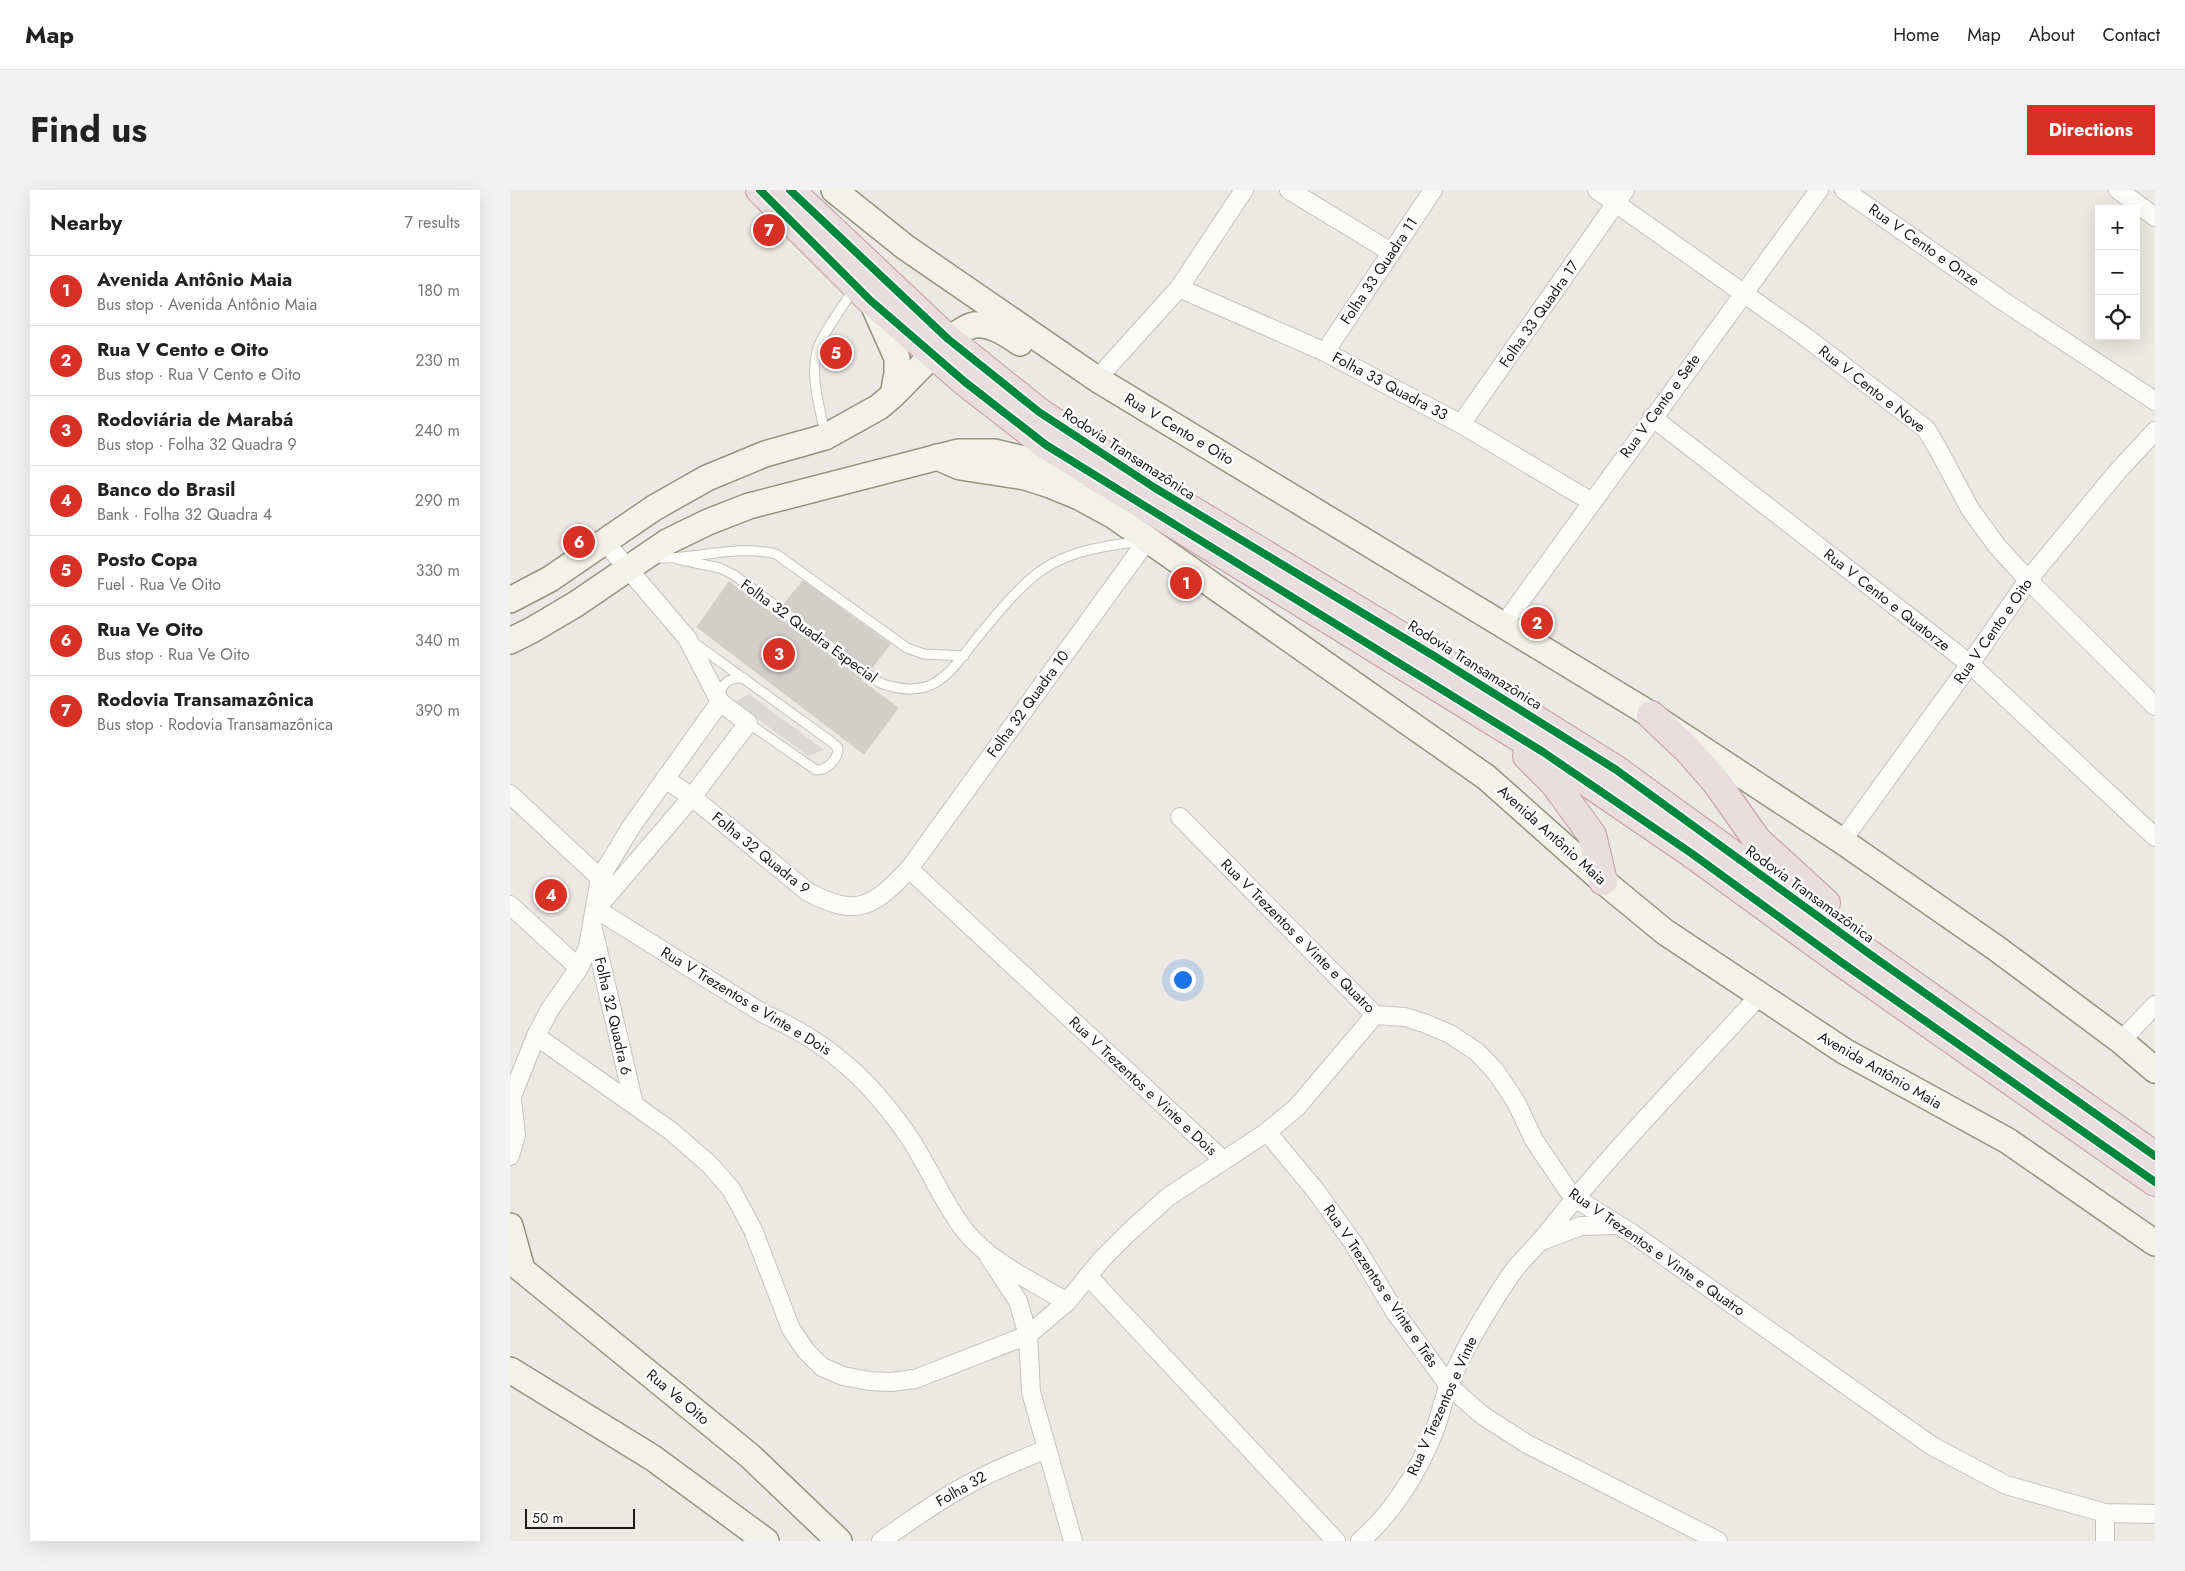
<!DOCTYPE html>
<meta charset="utf-8">
<style>
body{margin:0;font-family:Jost,sans-serif;background:#f2f2f2;color:#222}
.controls{position:absolute;right:15px;top:15px;display:grid;overflow:hidden;border-radius:0px;box-shadow:0 5px 20px #0002}
.controls button{width:45px;height:45px;display:grid;place-items:center;padding:0;border:0;border-bottom:1px solid #e0e0e0;background:#fff;color:#222;font:25px sans-serif}
.scale{position:absolute;left:15px;bottom:12px;width:110px;box-sizing:border-box;padding-left:5px;border:2px solid #1c1c1c;border-top:0;font-size:14px;line-height:18px;white-space:nowrap;color:#1c1c1c;-webkit-text-stroke:4px #fff;paint-order:stroke}
.you{position:absolute;left:672px;top:789px;width:18px;height:18px;margin:-12px;border:4px solid #fff;border-radius:50%;background:#1a73e8;box-shadow:0 0 0 8px #1a73e833}
.badge{display:grid;place-items:center;width:32px;height:32px;border-radius:50%;background:#d93025;color:#fff;font-size:16px;font-weight:700}
.pin{position:absolute;translate:-50% -50%;border:2px solid #fff;box-shadow:0 1px 5px #0006}
.list{margin:0;padding:0;list-style:none}
h2{display:flex;justify-content:space-between;align-items:center;height:65px;margin:0;padding:0 20px;font-size:21px}
h2 small{font-size:16px;font-weight:400;color:#767676}
.list li{display:grid;grid-template-columns:32px 1fr auto;gap:15px;align-items:center;box-sizing:border-box;height:70px;padding:0 20px;border-top:1px solid #e0e0e0}
.list b{display:block;font-size:19px;white-space:nowrap}
.list p{margin:0;font-size:16px;white-space:nowrap;color:#767676}
.list em{font-size:16px;font-style:normal;color:#767676}
.icon{flex:none;width:28px;height:28px;fill:none;stroke:currentColor;stroke-width:2;stroke-linecap:round;stroke-linejoin:round}
.map{position:relative;flex:none;width:1645px;height:1351px;overflow:hidden;border-radius:0px}
header{display:flex;align-items:center;gap:30px;box-sizing:border-box;height:70px;padding:0 25px;background:#fff;border-bottom:1px solid #e0e0e0}
header strong{font-size:24px}
nav{display:flex;gap:28px;margin-inline-start:auto;font-size:18px}
.intro{display:flex;align-items:center;justify-content:space-between;box-sizing:border-box;height:120px;padding:0 30px}
h1{margin:0;font-size:35px}
.button{padding:12px 22px;border-radius:0px;background:#d93025;color:#fff;font-size:18px;font-weight:700}
main{display:flex;gap:30px;padding:0 30px}
aside{flex:1;background:#fff;border-radius:0px;box-shadow:0 5px 20px #0002}
.map>svg:first-child{display:block}
.parking{fill:#dad8d6}
.building{fill:#d2cfcb;stroke:#cfcac6}
.lines{fill:none;stroke-linecap:round;stroke-linejoin:round}
.lane-casing{stroke:#c4c2c0;stroke-width:11}
.street-casing{stroke:#c4c2c0;stroke-width:20}
.secondary-casing{stroke:#93957c;stroke-width:28}
.highway-casing{stroke:#c39aa5;stroke-width:30}
.lane{stroke:#fcfcfb;stroke-width:9}
.street{stroke:#fcfcfb;stroke-width:18}
.secondary{stroke:#f3f2e8;stroke-width:25}
.highway{stroke:#e9ddde;stroke-width:28}
.cycleway-casing{stroke:#fff;stroke-width:11}
.cycleway{stroke:#00873e;stroke-width:8}
.labels{text-anchor:middle;dominant-baseline:central;stroke-width:5;stroke-linejoin:round;paint-order:stroke}
.street-label{font-size:15px;fill:#1c1c1c;stroke:#fff}
</style>
<header>
<strong>Map</strong>
<nav><a>Home</a><a>Map</a><a>About</a><a>Contact</a></nav>
</header>
<div class="intro"><h1>Find us</h1><a class="button">Directions</a></div>
<main>
<aside>
<h2>Nearby<small>7 results</small></h2>
<ul class="list">
<li><span class="badge">1</span><div><b>Avenida Antônio Maia</b><p>Bus stop · Avenida Antônio Maia</p></div><em>180 m</em></li>
<li><span class="badge">2</span><div><b>Rua V Cento e Oito</b><p>Bus stop · Rua V Cento e Oito</p></div><em>230 m</em></li>
<li><span class="badge">3</span><div><b>Rodoviária de Marabá</b><p>Bus stop · Folha 32 Quadra 9</p></div><em>240 m</em></li>
<li><span class="badge">4</span><div><b>Banco do Brasil</b><p>Bank · Folha 32 Quadra 4</p></div><em>290 m</em></li>
<li><span class="badge">5</span><div><b>Posto Copa</b><p>Fuel · Rua Ve Oito</p></div><em>330 m</em></li>
<li><span class="badge">6</span><div><b>Rua Ve Oito</b><p>Bus stop · Rua Ve Oito</p></div><em>340 m</em></li>
<li><span class="badge">7</span><div><b>Rodovia Transamazônica</b><p>Bus stop · Rodovia Transamazônica</p></div><em>390 m</em></li>
</ul>
</aside>
<div class="map">
<svg width="1645" height="1351" viewBox="0 0 1645 1351">
<rect width="100%" height="100%" fill="#ece9e4"/>
<path class="parking" d="M239,504L314,560L298,566L225,512Z"/>
<g class="building">
<path d="M293,391L380,454L361,479L274,414Z"/>
<path d="M219,392L354,489L352,491L388,518L354,564L187,437Z"/>
</g>
<g class="lines">
<g class="lane-casing">
<g id="lane">
<path d="M315,244C310,217 298,182 309,155C318,135 333,117 344,98"/>
<path d="M144,368C185,370 225,354 266,364L397,458L414,464L454,466"/>
<path d="M167,369L210,378L224,385L370,493C384,498 401,501 415,497C437,491 453,465 467,448C485,426 509,396 532,380C561,360 596,356 630,351"/>
<path d="M183,452L323,553L328,558C328,570 317,580 306,580L238,533"/>
<path d="M210,508C211,492 219,488 234,488"/>
</g>
</g>
<g class="street-casing">
<g id="street">
<path d="M779,0L881,62"/>
<path d="M1087,0L1297,148L1416,239L1428,259L1460,319L1487,356L1518,390L1645,516"/>
<path d="M1334,0L1493,111L1645,211"/>
<path d="M1608,0L1645,27"/>
<path d="M669,98L815,162L951,234L1082,312"/>
<path d="M815,162L923,0"/>
<path d="M587,189L669,98L734,0"/>
<path d="M1142,227L1460,474L1645,647"/>
<path d="M951,234L1115,0"/>
<path d="M994,434L1309,0"/>
<path d="M155,589L182,607L298,702C348,728 363,717 399,679L638,349"/>
<path d="M0,604L90,688L99,694"/>
<path d="M670,627L865,825L895,827L914,833L940,844L967,862L986,882L1006,912L1024,950L1057,999L1065,1008L1123,1044L1422,1256L1496,1295L1595,1323L1645,1324"/>
<path d="M1332,651L1460,474L1518,390L1607,282L1645,241"/>
<path d="M399,679L713,970"/>
<path d="M0,715L69,778"/>
<path d="M86,719L254,824C319,852 362,892 401,950C419,978 435,1016 455,1041C481,1073 522,1091 557,1112"/>
<path d="M86,719L182,607L238,533L210,512L177,448L96,353"/>
<path d="M83,739L124,914"/>
<path d="M26,846L161,941L200,975L221,999L243,1040L281,1139L296,1161L312,1177L333,1186L359,1191L381,1192L405,1189L518,1145L557,1112L592,1069L618,1043L658,1007L757,942L787,917L865,825"/>
<path d="M1611,851L1645,815"/>
<path d="M0,911L26,846L40,819L69,778L78,757L90,688L121,637L210,512"/>
<path d="M757,942L806,1001L844,1054L885,1122L939,1196L972,1225L1017,1254L1208,1351"/>
<path d="M0,966L6,945L2,909"/>
<path d="M1034,1050L1071,1036L1107,1035"/>
<path d="M479,1067L508,1111L518,1145L521,1202L563,1351"/>
<path d="M578,1086L826,1351"/>
<path d="M1595,1323V1351"/>
<path d="M371,1351C400,1331 428,1310 459,1294C484,1280 510,1270 537,1259"/>
<path d="M850,1351C883,1323 908,1282 924,1242C930,1227 933,1210 939,1195C955,1156 978,1118 1002,1083C1012,1069 1026,1057 1037,1043C1103,960 1178,884 1249,806"/>
</g>
</g>
<g class="secondary-casing">
<g id="secondary">
<path d="M324,0L395,57L587,189L1130,518L1332,651L1486,758L1611,851L1645,880"/>
<path d="M383,205C400,189 443,139 464,135C481,133 497,144 510,153"/>
<path d="M427,267L450,277L515,287L540,295L569,307L604,326L976,587L1093,691L1155,742L1334,861L1498,951L1645,1053"/>
<path d="M0,410L40,389L144,318L197,288L255,264L315,247L369,217L383,205L387,183V168L362,112"/>
<path d="M0,451L22,440L66,414L157,352L198,332L239,316L448,262H484L574,283"/>
<path d="M0,1036L12,1079"/>
<path d="M0,1070L240,1266L329,1351"/>
<path d="M0,1180L143,1268L256,1351"/>
</g>
</g>
<g class="highway-casing">
<g id="highway">
<path d="M250,0L360,110L455,192L536,255L1033,562L1181,663L1331,772L1645,992"/>
<path d="M280,0L438,149L529,222L645,298L924,466L1105,579L1361,765L1645,966"/>
<path d="M1141,525L1178,560L1206,592L1247,650L1316,713"/>
<path d="M1017,566L1044,593L1082,645L1093,691"/>
</g>
</g>
<use href="#lane" class="lane"/>
<use href="#street" class="street"/>
<use href="#secondary" class="secondary"/>
<use href="#highway" class="highway"/>
<g class="cycleway-casing">
<g id="cycleway">
<path d="M250,0L360,110L455,192L536,255L1033,562L1181,663L1331,772L1645,992"/>
<path d="M280,0L438,149L529,222L645,298L924,466L1105,579L1361,765L1645,966"/>
</g>
</g>
<use href="#cycleway" class="cycleway"/>
</g>
<g class="labels">
<g class="street-label">
<text transform="translate(1414 55) rotate(35)">Rua V Cento e Onze</text>
<text transform="translate(869 81) rotate(-56)">Folha 33 Quadra 11</text>
<text transform="translate(1029 124) rotate(-55)">Folha 33 Quadra 17</text>
<text transform="translate(880 196) rotate(28)">Folha 33 Quadra 33</text>
<text transform="translate(1362 199) rotate(38)">Rua V Cento e Nove</text>
<text transform="translate(1150 216) rotate(-54)">Rua V Cento e Sete</text>
<text transform="translate(669 239) rotate(31)">Rua V Cento e Oito</text>
<text transform="translate(619 264) rotate(33)">Rodovia Transamazônica</text>
<text transform="translate(1377 410) rotate(38)">Rua V Cento e Quatorze</text>
<text transform="translate(299 441) rotate(36)">Folha 32 Quadra Especial</text>
<text transform="translate(1483 441) rotate(-55)">Rua V Cento e Oito</text>
<text transform="translate(965 475) rotate(32)">Rodovia Transamazônica</text>
<text transform="translate(518 514) rotate(-54)">Folha 32 Quadra 10</text>
<text transform="translate(1042 645) rotate(42)">Avenida Antônio Maia</text>
<text transform="translate(251 663) rotate(39)">Folha 32 Quadra 9</text>
<text transform="translate(1300 704) rotate(36)">Rodovia Transamazônica</text>
<text transform="translate(788 746) rotate(45)">Rua V Trezentos e Vinte e Quatro</text>
<text transform="translate(236 811) rotate(31)">Rua V Trezentos e Vinte e Dois</text>
<text transform="translate(103 826) rotate(77)">Folha 32 Quadra 6</text>
<text transform="translate(1370 880) rotate(30)">Avenida Antônio Maia</text>
<text transform="translate(633 896) rotate(43)">Rua V Trezentos e Vinte e Dois</text>
<text transform="translate(1147 1062) rotate(35)">Rua V Trezentos e Vinte e Quatro</text>
<text transform="translate(871 1096) rotate(56)">Rua V Trezentos e Vinte e Três</text>
<text transform="translate(168 1207) rotate(40)">Rua Ve Oito</text>
<text transform="translate(932 1216) rotate(-66)">Rua V Trezentos e Vinte</text>
<text transform="translate(451 1299) rotate(-30)">Folha 32</text>
</g>
</g>
</svg>
<div class="controls">
<button>+</button>
<button>−</button>
<button><svg class="icon" aria-label="locate" viewBox="0 0 24 24"><circle cx="12" cy="12" r="6"/><path d="M12 2v4M12 18v4M2 12h4M18 12h4"/></svg></button>
</div>
<div class="scale">50 m</div>
<div class="you"></div>
<div class="pin badge" style="left:676px;top:393px">1</div>
<div class="pin badge" style="left:1027px;top:433px">2</div>
<div class="pin badge" style="left:269px;top:464px">3</div>
<div class="pin badge" style="left:41px;top:705px">4</div>
<div class="pin badge" style="left:326px;top:163px">5</div>
<div class="pin badge" style="left:69px;top:352px">6</div>
<div class="pin badge" style="left:259px;top:40px">7</div>
</div>
</main>
